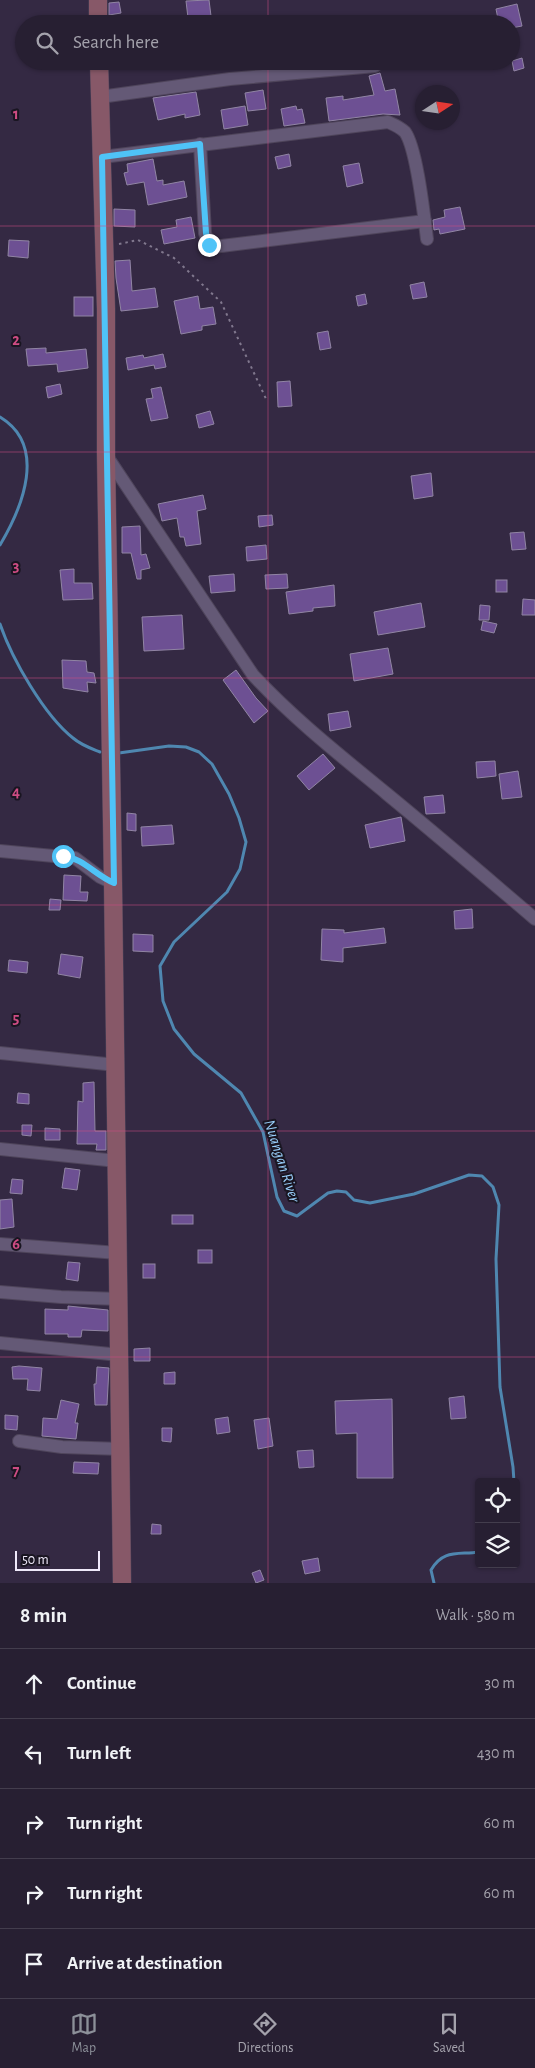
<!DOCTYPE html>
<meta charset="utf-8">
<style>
body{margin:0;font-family:"Alegreya Sans",sans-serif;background:#2f273a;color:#f1f3f6}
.controls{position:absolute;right:15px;bottom:15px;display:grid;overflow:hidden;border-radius:5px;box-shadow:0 1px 4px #0004}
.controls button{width:45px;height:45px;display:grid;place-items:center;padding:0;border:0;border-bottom:1px solid #433d4d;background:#271f32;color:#f1f3f6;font:25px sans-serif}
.compass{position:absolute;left:415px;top:85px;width:45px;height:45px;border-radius:50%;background:#271f32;box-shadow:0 1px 4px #0004;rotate:78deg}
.scale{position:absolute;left:15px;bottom:12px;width:85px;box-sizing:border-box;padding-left:5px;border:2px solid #efe9fa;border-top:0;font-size:14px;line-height:18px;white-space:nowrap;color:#efe9fa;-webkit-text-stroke:4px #191521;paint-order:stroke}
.stop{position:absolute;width:15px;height:15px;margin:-11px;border:4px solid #4fc3f7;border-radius:50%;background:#fff}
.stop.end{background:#4fc3f7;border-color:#fff;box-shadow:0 1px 5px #0008}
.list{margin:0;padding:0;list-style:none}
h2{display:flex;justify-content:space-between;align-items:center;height:65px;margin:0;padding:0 20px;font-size:21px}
h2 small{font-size:16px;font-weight:400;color:#a4a2ac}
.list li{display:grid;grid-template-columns:32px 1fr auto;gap:15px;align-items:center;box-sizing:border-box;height:70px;padding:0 20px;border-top:1px solid #433d4d}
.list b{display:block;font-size:19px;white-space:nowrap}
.list em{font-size:16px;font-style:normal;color:#a4a2ac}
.icon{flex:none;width:28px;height:28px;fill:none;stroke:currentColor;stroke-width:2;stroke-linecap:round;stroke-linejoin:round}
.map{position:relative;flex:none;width:535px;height:1583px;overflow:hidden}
.search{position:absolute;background:#271f32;box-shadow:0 1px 4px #0004;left:15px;right:15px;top:15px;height:55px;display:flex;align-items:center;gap:12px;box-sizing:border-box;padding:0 18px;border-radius:28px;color:#a4a2ac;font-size:19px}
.sheet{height:415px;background:#271f32}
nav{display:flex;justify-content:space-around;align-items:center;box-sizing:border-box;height:70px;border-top:1px solid #433d4d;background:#271f32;font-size:14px;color:#a4a2ac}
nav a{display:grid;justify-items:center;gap:2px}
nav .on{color:#8c9099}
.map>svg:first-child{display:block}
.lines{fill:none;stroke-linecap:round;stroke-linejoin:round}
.stream{stroke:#4f87b0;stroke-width:3}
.building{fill:#6d5093;stroke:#9185a4}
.street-casing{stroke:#4f455b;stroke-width:14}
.secondary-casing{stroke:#4f455b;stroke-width:19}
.path{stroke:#81788e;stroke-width:2;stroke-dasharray:2.5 4;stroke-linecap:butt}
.street{stroke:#645976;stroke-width:12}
.secondary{stroke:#875868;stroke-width:18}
.route{stroke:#4fc3f7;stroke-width:6}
.grid{fill:none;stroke:#cd4c83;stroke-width:1;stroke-opacity:0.55}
.labels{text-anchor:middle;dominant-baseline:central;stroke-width:4;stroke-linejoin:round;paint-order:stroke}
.water-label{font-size:16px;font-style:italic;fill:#98cdf9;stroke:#191521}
.grid-label{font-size:16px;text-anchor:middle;font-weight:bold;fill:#cd4c83;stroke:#191521;stroke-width:4;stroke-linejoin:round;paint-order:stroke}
</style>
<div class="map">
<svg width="535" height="1583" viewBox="0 0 535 1583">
<rect width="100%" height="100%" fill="#342943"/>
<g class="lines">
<g class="stream">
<path d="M0,417C48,446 22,508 0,545"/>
<path d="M0,624C12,659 44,715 73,738C81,745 90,748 100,752"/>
<path d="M119,753L169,746L186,747L199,752L212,764L229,794L239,818L246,842L240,869L227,892L174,942L160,966L163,1001L174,1029L194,1054L241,1093L263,1132L277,1197L284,1211L297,1216L328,1193L337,1191L346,1192L354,1200L370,1203L414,1194L469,1175L482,1176L493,1187L499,1205L496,1259L500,1387L513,1467L514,1482"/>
<path d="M434,1583L431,1570C443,1549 458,1555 479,1552"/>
</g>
</g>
<g class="building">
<path d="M209,0L211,16L188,18L186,1Z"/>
<path d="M119,2L121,13L109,15V3Z"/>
<path d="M517,4L522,26L511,28V24H499L496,9Z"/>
<path d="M522,58L524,68L514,71L512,61Z"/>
<path d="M380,73L385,91L395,89L400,115L383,114L329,121L326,98L343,96V100L374,95L369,76Z"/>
<path d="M263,90L266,109L248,111L245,93Z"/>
<path d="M196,92L200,115L185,118V114L158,120L153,98Z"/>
<path d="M245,106L248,125L224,129L221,110Z"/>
<path d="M296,106L297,110L302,109L305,123L284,126L281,109Z"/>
<path d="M289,154L291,166L278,169L275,157Z"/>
<path d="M153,159L157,181L163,180V185L184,181L187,197L148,205L144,182L127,185L124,173L128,172L127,164Z"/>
<path d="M359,163L363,183L347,187L343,166Z"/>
<path d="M460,207L465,229L440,234L439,229L434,230L433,220L445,217L444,210Z"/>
<path d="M114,209L135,210V227L114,226Z"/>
<path d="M191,217L195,238L164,244L161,230L177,227L176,220Z"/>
<path d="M9,240L29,241L28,258L8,256Z"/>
<path d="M130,260L132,291L155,288L158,307L121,311L116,278L115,261Z"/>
<path d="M424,282L427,297L413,299L410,285Z"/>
<path d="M365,294L367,304L358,306L356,296Z"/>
<path d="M198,296L200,309L213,307L216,324L202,326V330L181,334L174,301Z"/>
<rect x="74" y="297" width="19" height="19"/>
<path d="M328,331L331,348L320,350L317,333Z"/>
<path d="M46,348V353L86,349L88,368L58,372L57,364L28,366L26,349Z"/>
<path d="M163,354L166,367L155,369L154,365L128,370L126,358L143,355L144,358Z"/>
<path d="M290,381L292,406L278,407L277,382Z"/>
<path d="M60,384L62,394L48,398L46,387Z"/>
<path d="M161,387L168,418L151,421L146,399L153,398L151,389Z"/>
<path d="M210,411L214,424L199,428L196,415Z"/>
<path d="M431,473L433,496L414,499L411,476Z"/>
<path d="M203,495L206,509L197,511L201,544L186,546L184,537H180L177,518L162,521L158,504Z"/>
<path d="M272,515L273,525L259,527L258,516Z"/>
<path d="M140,526L141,555L146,554L150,568L141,570V579H137L131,553H122V527Z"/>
<path d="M524,532L526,549L512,550L510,533Z"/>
<path d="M266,545L267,559L247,561L246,547Z"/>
<path d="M74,569V583H92L93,599L63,600L60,570Z"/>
<path d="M234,574L235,591L211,593L209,576Z"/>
<path d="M287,574L288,588L266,589L265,575Z"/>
<rect x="496" y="580" width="11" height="12"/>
<path d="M334,585L335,606L313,608V611L289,614L286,592Z"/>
<path d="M523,599L535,600V615H522Z"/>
<path d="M421,603L425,627L378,635L374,612Z"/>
<path d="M480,605L490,606L489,620H479Z"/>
<path d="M182,615L184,649L144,651L142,617Z"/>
<path d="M483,621L497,624L494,633L481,630Z"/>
<path d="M388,648L393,674L354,681L350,654Z"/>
<path d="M62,660L86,661L87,672L94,673L96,683L87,682L88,692L63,688Z"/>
<path d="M236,670L256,698L268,711L254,723L223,680Z"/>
<path d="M348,711L351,727L330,731L328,714Z"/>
<path d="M323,754L335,768L309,790L297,776Z"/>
<path d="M495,761L496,776L477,778L476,762Z"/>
<path d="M518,771L522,797L502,799L499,774Z"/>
<path d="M443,795L445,813L426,814L424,797Z"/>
<path d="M127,813L136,814V831L127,830Z"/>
<path d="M401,817L405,841L370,848L365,825Z"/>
<path d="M172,825L174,844L142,846L141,827Z"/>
<path d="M64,875L81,876L80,892H88L87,901L63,900Z"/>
<path d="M50,899L61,900L60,910H49Z"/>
<path d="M472,909L473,928L455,929L454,911Z"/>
<path d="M384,928L386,943L343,948V962L321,960L322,929L344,930V933Z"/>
<path d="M133,934L153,935V952L133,951Z"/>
<path d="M61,954L83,957L80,978L58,974Z"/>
<path d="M9,960L28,962L27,973L8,971Z"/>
<path d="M94,1082L95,1131H106V1150H96L97,1144H77L78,1101L83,1102V1083Z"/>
<path d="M18,1093L29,1094V1104L17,1103Z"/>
<path d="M22,1125H32L31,1136L22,1135Z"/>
<path d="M45,1128L60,1129V1140H45Z"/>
<path d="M65,1168L80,1170L77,1190L62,1188Z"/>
<path d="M12,1179L23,1180L22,1194L10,1193Z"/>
<path d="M12,1199L14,1227L0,1229V1200Z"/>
<rect x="172" y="1215" width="21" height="9"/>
<rect x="198" y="1250" width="14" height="13"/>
<path d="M68,1262L80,1263L78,1281L66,1279Z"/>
<rect x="143" y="1264" width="12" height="14"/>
<path d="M68,1306L108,1310V1331L82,1330L81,1337H68V1334H45V1309L68,1310Z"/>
<path d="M150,1348V1361H134V1349Z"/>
<path d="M19,1366L42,1368L40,1391L27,1390L28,1379H13L12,1367Z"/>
<path d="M97,1367L109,1368L107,1405H95L94,1384H96Z"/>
<path d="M175,1372V1384H164V1373Z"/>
<path d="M464,1396L466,1418L451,1419L449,1398Z"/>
<path d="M392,1399L393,1478H357V1433L336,1434L335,1401Z"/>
<path d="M61,1400L79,1404L75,1423H78L76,1439L42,1436L43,1418L57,1419Z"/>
<path d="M5,1415L18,1416L17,1430L5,1429Z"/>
<path d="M228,1417L230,1432L217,1434L215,1419Z"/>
<path d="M269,1418L273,1446L258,1449L254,1420Z"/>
<path d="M162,1428H172L171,1442L162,1441Z"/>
<path d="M313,1450L314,1467L299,1468L297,1451Z"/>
<path d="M74,1462L99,1463L98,1474L73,1473Z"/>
<path d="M152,1524L161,1525V1534H151Z"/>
<path d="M318,1558L320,1571L305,1574L302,1561Z"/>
<path d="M260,1570L264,1580L256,1583L252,1573Z"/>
</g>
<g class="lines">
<g class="street-casing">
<g id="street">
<path d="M100,97L230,79L375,66"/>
<path d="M200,144L205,233L209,245L213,247L425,221"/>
<path d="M102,157L388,122C395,125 400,127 405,132C417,149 424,216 427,239"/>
<path d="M106,455L253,675C294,719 341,756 387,794C437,835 486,877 535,919"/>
<path d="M0,851L75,858L100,877L113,883"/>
<path d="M0,1053L116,1065"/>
<path d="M0,1149L117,1161"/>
<path d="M0,1244L118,1253"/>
<path d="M0,1292L61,1297L119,1299"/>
<path d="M0,1343L120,1355"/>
<path d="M19,1441L62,1447L121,1449"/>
</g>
</g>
<g class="secondary-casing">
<g id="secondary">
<path d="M98,0V24"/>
<path d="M99,61L106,309V455L113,883L122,1583"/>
</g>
</g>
<path class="path" d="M119,244L138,240L174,258L221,302L267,401"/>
<use href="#street" class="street"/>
<use href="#secondary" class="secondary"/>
</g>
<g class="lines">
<path class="route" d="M63,856C83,858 95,875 114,883L102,157L200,144L206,233L209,245"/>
</g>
<path class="grid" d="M268,0V24M268,61V1583M0,226H535M0,452H535M0,678H535M0,905H535M0,1131H535M0,1357H535"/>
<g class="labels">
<g class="water-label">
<text transform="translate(282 1161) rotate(72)">Nuangan River</text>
</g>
</g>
<g class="grid-label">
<text x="16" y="119">1</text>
<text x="16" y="345">2</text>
<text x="16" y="571">3</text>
<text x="16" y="797">4</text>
<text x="16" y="1023">5</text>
<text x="16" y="1249">6</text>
<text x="16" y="1476">7</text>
</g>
</svg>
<div class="controls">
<button><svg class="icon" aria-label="locate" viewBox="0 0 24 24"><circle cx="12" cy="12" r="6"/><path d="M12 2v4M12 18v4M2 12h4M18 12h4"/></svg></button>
<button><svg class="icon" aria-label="layers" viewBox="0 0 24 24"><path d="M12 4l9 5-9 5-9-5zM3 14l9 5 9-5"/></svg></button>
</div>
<svg class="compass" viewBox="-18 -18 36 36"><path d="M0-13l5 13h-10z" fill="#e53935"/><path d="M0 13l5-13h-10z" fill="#a4a2ac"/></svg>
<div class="scale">50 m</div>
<div class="stop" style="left:63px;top:856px"></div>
<div class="stop end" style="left:209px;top:245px"></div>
<div class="search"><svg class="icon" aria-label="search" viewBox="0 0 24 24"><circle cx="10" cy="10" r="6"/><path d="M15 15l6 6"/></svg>Search here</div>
</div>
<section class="sheet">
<h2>8 min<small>Walk · 580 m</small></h2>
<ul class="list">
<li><svg class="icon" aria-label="ahead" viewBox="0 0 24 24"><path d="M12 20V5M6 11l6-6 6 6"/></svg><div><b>Continue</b></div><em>30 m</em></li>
<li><svg class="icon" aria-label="left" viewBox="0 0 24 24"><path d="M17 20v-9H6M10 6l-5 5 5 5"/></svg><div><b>Turn left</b></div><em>430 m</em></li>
<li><svg class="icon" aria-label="right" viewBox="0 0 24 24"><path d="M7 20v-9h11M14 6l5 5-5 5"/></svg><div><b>Turn right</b></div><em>60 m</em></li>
<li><svg class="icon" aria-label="right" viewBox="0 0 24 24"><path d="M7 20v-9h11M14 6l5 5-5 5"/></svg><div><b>Turn right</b></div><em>60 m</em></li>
<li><svg class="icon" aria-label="arrive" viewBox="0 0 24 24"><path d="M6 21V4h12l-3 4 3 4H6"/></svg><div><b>Arrive at destination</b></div></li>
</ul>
</section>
<nav>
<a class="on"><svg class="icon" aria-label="map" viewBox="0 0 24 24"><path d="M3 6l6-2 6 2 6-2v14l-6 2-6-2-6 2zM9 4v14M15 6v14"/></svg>Map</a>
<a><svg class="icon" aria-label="directions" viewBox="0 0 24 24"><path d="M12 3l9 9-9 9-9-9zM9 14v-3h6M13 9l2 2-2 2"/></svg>Directions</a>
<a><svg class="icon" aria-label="saved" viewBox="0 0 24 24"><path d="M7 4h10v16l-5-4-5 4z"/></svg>Saved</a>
</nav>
